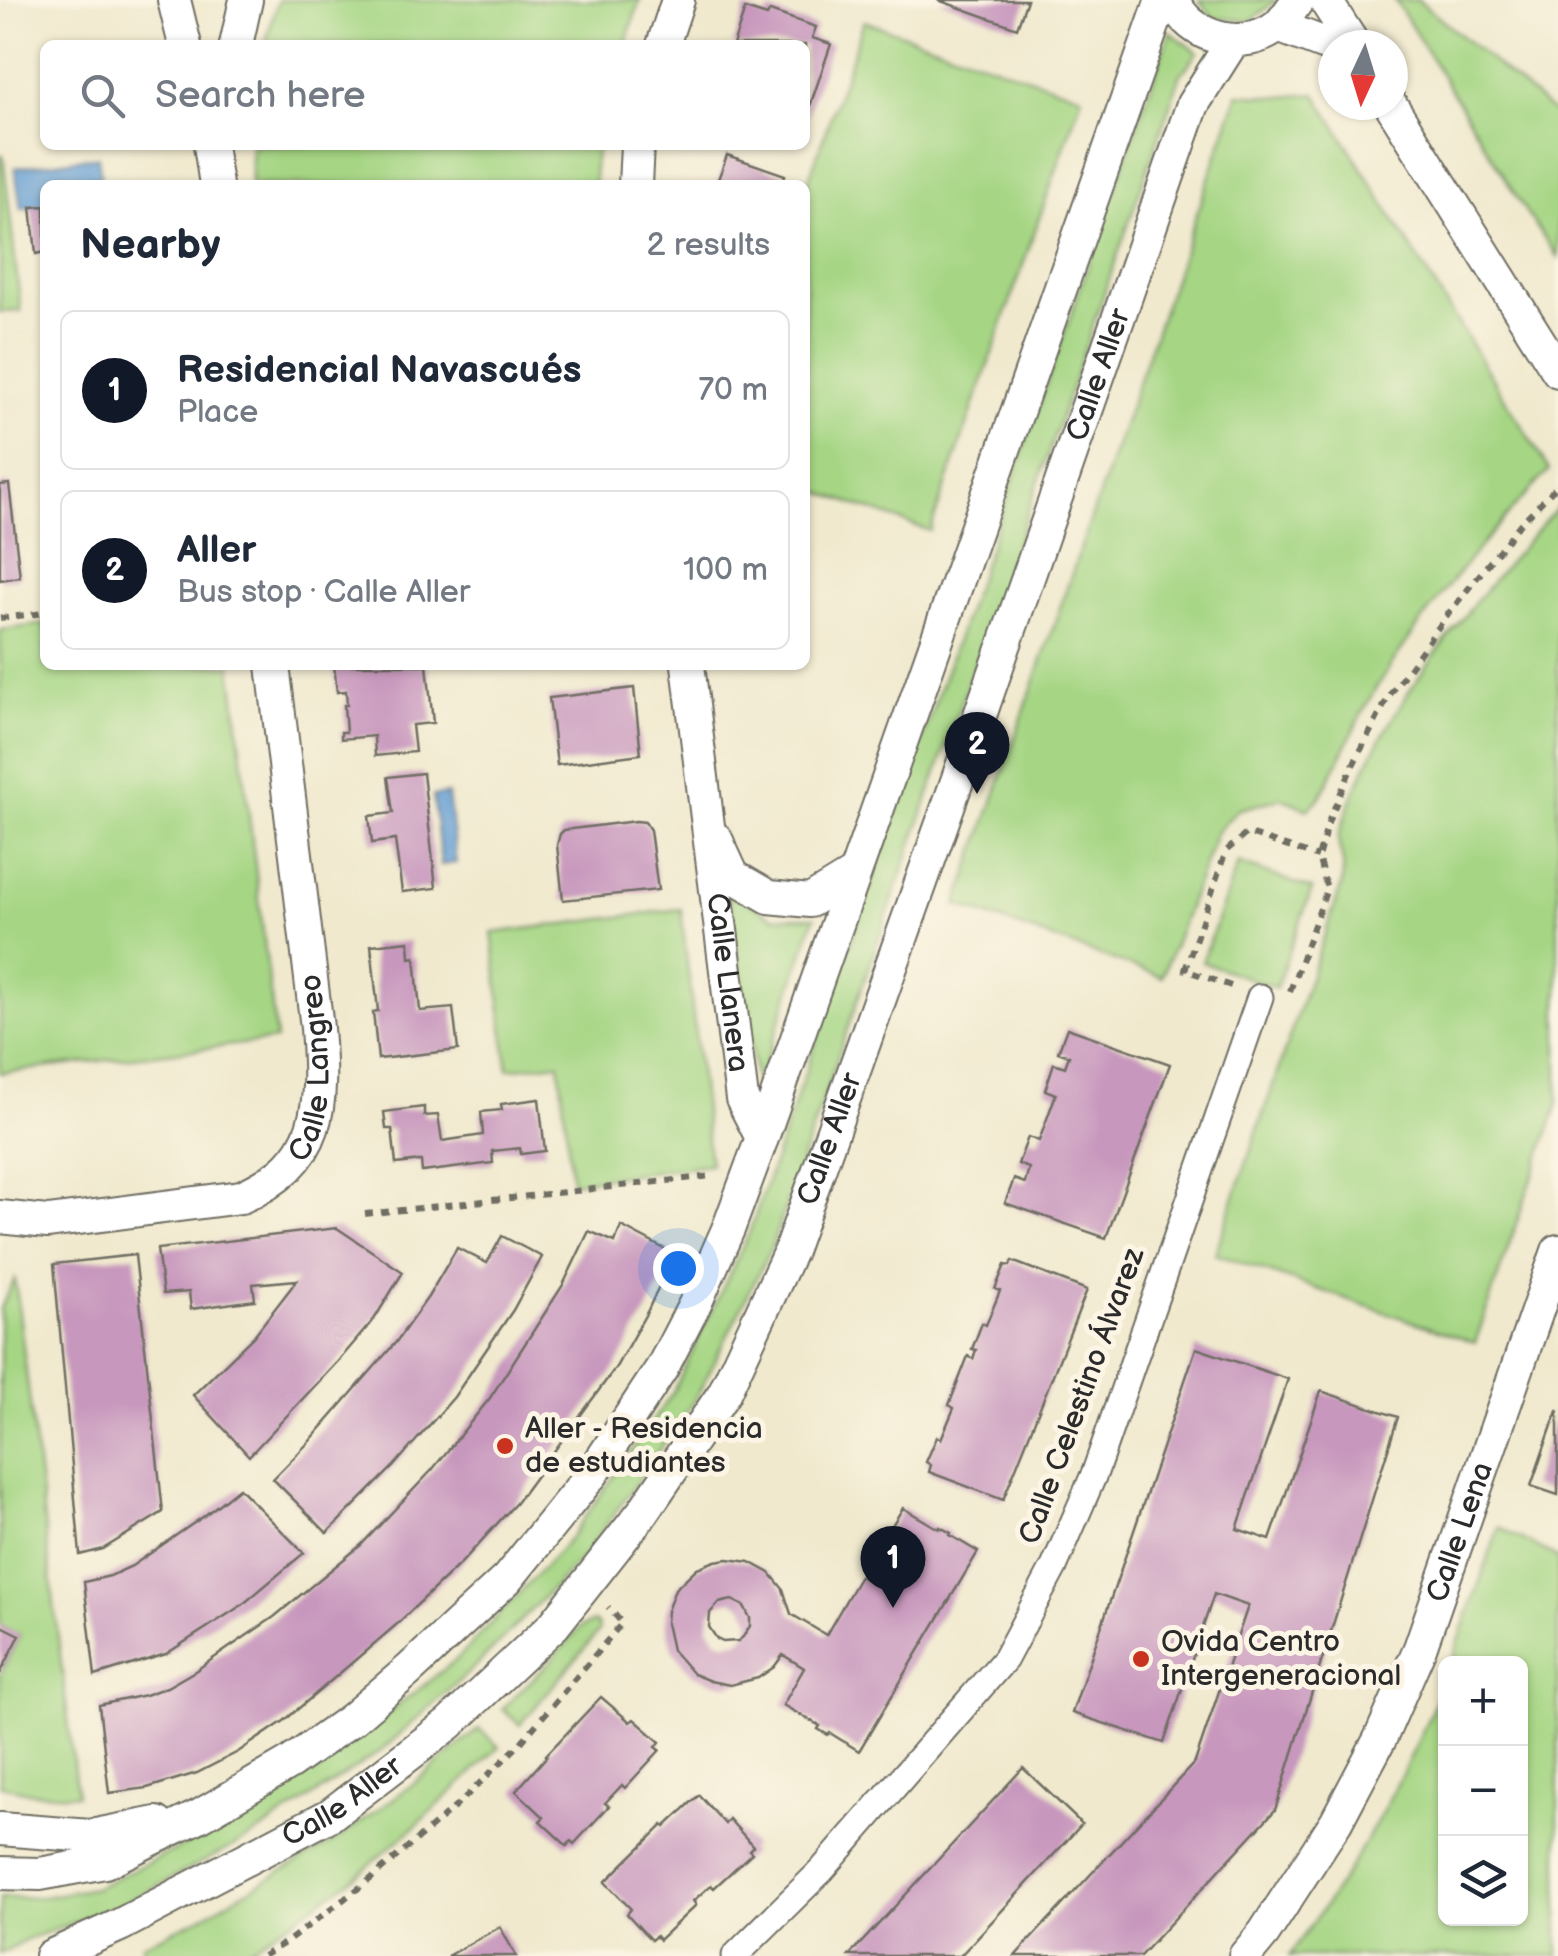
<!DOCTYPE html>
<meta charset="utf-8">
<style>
body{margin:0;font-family:"Balsamiq Sans",sans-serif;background:#f6f6f7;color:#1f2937}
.controls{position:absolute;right:30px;bottom:30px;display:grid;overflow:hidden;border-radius:15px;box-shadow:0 2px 8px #0004}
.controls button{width:90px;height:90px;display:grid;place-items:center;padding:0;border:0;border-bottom:2px solid #e0e1e3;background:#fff;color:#1f2937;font:50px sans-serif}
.compass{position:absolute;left:1318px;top:30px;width:90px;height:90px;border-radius:50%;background:#fff;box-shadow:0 2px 8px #0004;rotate:184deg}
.you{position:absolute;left:678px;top:1268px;width:35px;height:35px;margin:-25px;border:8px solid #fff;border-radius:50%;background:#1a73e8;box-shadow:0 0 0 15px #1a73e833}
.badge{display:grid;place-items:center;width:65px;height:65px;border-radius:50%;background:#111827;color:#fff;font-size:32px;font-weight:700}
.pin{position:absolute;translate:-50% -82px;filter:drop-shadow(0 2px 5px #0008)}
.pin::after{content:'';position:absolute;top:52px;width:35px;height:30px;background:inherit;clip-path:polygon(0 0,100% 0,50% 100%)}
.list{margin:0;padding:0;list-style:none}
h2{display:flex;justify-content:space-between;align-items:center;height:130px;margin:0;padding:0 40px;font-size:42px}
h2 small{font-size:32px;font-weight:400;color:#747a83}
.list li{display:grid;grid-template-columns:65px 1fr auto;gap:30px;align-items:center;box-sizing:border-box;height:160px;margin:0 20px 20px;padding:0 20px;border:2px solid #e0e1e3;border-radius:15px}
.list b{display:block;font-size:38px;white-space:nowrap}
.list p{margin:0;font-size:32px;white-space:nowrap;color:#747a83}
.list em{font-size:32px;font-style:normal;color:#747a83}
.icon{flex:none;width:55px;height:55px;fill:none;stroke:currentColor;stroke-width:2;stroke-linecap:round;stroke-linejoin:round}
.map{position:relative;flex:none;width:1558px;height:1956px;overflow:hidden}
.search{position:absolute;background:#fff;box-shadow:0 2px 8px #0004;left:40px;top:40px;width:770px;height:110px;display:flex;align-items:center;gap:25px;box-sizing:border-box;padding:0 35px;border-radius:15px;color:#747a83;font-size:38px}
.panel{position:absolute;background:#fff;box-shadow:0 2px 8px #0004;left:40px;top:180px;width:770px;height:490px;border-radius:15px}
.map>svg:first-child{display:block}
.green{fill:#a6d684;stroke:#688058;stroke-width:2.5}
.water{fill:#649ed3;stroke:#48647f;stroke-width:2.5}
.building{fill:#c797bd;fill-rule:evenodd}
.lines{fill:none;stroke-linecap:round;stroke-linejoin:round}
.pedestrian-casing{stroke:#706e64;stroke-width:29}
.minor-casing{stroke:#706e64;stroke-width:36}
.path{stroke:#706e64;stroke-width:6;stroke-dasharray:8 8;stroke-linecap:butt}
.pedestrian{stroke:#fff;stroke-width:25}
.minor{stroke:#fff;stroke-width:32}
.poi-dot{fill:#c8321e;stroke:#fcf5e5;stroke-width:4}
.labels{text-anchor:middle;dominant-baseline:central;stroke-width:10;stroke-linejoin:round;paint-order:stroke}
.street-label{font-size:30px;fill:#2b2b2b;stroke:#fcf5e5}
.poi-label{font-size:30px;fill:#2b2b2b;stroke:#fcf5e5;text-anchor:start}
</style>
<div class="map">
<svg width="1558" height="1956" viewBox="0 0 1558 1956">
<rect width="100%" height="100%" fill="#fcf5e5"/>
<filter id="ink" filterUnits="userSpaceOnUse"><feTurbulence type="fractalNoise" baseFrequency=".01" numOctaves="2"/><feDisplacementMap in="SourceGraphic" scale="20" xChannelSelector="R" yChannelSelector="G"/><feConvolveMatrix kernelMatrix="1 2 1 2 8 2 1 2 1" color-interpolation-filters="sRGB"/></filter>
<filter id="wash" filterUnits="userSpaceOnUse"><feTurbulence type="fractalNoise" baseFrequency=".0048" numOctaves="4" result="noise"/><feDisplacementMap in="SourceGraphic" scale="40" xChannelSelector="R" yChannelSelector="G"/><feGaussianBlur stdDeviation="2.25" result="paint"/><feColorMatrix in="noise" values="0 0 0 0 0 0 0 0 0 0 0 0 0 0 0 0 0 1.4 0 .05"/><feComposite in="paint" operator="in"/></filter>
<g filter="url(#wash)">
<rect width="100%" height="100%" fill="#f0e9ce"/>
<g class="green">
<path d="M278,0H640L625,45H265Z"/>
<path d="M1199,0H1277L1251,21L1214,18Z"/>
<path d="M1395,0H1418L1558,116V257L1526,212Z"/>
<path d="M864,21L1082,96L930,531L805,487V190Z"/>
<path d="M1170,32L1198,52L1180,76L771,1248L695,1400L585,1555L477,1665L381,1751L253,1836L122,1904L29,1939L0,1954V1898L43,1897L94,1888L243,1818L366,1731L457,1659L568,1541L673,1392L749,1233Z"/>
<path d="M1238,94L1280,97L1316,94L1549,470C1486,536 1427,608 1378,685C1355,721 1340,763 1318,800L1308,809L1281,798L1237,810L1216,833L1162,977L957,905Z"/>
<path d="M251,145H597L594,167L595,185H251Z"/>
<path d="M0,155H3L21,311L0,312Z"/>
<path d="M1558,507V1104L1475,1343L1215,1254L1341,887C1342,880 1344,872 1343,864C1343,854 1336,846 1339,835C1375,715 1475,598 1558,507Z"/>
<path d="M45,624V665H231L276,1040L0,1073V630Z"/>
<path d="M1238,863L1312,889L1276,988L1202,962Z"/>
<path d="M728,889L773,917H815L757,1088Z"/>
<path d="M681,909L710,1164L572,1182L559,1063L508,1069L492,933Z"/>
<path d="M15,1279L77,1795L32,1793L0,1785V1674L20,1635L0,1625V1309Z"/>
<path d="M1499,1527L1558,1558V1956H1289C1353,1871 1407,1776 1445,1677L1446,1918H1520V1664L1451,1663Z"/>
<path d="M594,1622L598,1626L599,1631L520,1725L502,1709L544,1668L581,1627Z"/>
<path d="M479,1729L499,1747L418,1824L354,1878L240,1956H147L141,1945L192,1922L335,1841L412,1785Z"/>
</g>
<g class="water">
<path d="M98,156L101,177L84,179V185H45V206L21,209L15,168Z"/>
<path d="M448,794L456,863L441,865L433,796Z"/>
</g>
<g id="blocks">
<g class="building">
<path d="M938,0H1027L1017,28Z"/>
<path d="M745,9L767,16L770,11L816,27L812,38L831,44L806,118L805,45H733Z"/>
<path d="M727,155L785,175L782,185H716Z"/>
<path d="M45,206V252L36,254L31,207Z"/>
<path d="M9,484L20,577L0,580V485Z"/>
<path d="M334,665H427L433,723L412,725L415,752L375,756L374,736L341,739V732H346L344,705H347L346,691L337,692Z"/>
<path d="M634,688L641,754L557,765L549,698Z"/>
<path d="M423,773L436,888L402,892L395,840L372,843L369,816L393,813L388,777Z"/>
<path d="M636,821L645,822L650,830L658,890L563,900L557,845L560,834L564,830Z"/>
<path d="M409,941L410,958L415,957L420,1011L453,1008L458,1050L378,1059L373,1012L378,1011L371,945Z"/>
<path d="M1067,1028L1170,1064L1106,1238L1005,1203L1014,1179L1025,1183L1029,1168L1018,1164L1028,1137L1039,1141L1056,1094L1045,1090L1054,1063L1065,1067L1069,1056L1058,1052Z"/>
<path d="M539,1099L545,1151L521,1154L520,1148L492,1151L493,1163L422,1172L421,1161L396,1164L392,1129H386L384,1112L424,1107V1116L438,1115L442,1141L483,1135L481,1112L502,1110L501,1104Z"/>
<path d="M621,1226L674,1254L648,1310L616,1367L516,1503L462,1562L396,1625L284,1721L238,1752L197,1773L147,1788L109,1793L99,1705L145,1695L167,1687L195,1671L274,1617L361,1545L432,1470L490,1398L563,1285L589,1231L615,1242Z"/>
<path d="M337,1228L403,1272L375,1318L341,1358L249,1456L193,1395L253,1337L297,1280L253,1284L255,1300L191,1309L189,1292L163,1294L157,1249Z"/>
<path d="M502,1236L542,1257L513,1310L454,1397L393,1467L327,1533L273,1479L309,1442L396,1342L428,1297L457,1248L487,1263Z"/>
<path d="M135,1255L163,1512L103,1549L80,1555L54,1264Z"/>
<path d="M1012,1261L1087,1290L1003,1500L929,1472L931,1465L926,1462L937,1437L941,1439L954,1408L949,1405L968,1356L973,1359L976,1350L972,1349L982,1323L986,1325L1000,1291L995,1289L1005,1265L1010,1266Z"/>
<path d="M1196,1348L1288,1379L1237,1529L1270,1540L1321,1391L1398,1417L1275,1810L1140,1956H1015L1195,1762L1248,1606L1214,1594L1164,1743L1072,1713Z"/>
<path d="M1557,1411H1558V1495L1531,1486Z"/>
<path d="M239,1488L304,1553L242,1605L166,1654L95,1676L84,1582L110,1576L132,1566L204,1516Z"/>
<path d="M903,1508L939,1529L940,1527L951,1533L950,1535L978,1552L859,1751L830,1733L828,1735L818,1729L820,1726L783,1705L804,1668L783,1655L774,1667L758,1678L730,1685L710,1681L693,1674L672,1650L666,1623L667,1611L675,1589L697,1568L715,1561L728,1559L750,1562L770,1573L783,1589L791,1614L826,1635L860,1576L869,1582L878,1564L870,1560ZM732,1600L744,1606L750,1618V1626L743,1637L738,1641L723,1642L717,1639L709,1627L710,1613L719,1603Z"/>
<path d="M0,1625L20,1635L0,1674Z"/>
<path d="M601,1697L630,1722L634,1719L660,1742L656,1747L660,1750L625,1788L622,1785L605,1803L609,1806L574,1844L571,1841L567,1846L540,1821L544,1817L516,1791L547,1756L546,1755Z"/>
<path d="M1023,1768L1082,1824L960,1956H849Z"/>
<path d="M699,1795L725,1824L729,1819L753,1846L749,1850L752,1853L714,1888L711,1885L693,1901L696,1905L659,1940L656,1936L651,1940L627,1914L631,1909L605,1882L663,1825L665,1827Z"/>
<path d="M500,1927L516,1956H447Z"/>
</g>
</g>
</g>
<g filter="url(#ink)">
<use href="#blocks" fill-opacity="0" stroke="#706e64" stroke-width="2.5"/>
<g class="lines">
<g class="pedestrian-casing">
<path id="pedestrian" d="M735,1956L822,1870L1005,1659L1054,1567L1095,1472L1260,997"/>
</g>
<g class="minor-casing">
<g id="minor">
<path d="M174,0L185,45"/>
<path d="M1173,0C1190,39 1244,53 1278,26C1285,19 1292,8 1298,0"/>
<path d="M1325,0L1354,45"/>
<path d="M1278,26L1333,47"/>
<path d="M236,45L246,0"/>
<path d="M663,45L678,0"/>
<path d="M1391,105L1558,371"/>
<path d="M210,145L216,185"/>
<path d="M635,185L637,145"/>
<path id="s1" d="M688,665L742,1099L762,1138"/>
<path d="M716,839L733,876L769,897L810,901L854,874"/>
<path id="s2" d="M0,1217L48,1222L241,1197C323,1162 323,1106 317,1028L273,665"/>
<path d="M0,1829L91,1836L157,1823"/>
<path d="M0,1873L40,1874L105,1862L201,1815L290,1763L352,1719L409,1670L507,1579L592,1474L662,1368L695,1304L729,1227L762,1138L1162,0"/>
<path id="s3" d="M51,1956L120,1925L330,1815L449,1724L554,1625L643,1512L724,1393L790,1251L955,787L1193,104L1233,41"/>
<path id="s4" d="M1245,1956L1264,1933L1336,1822L1380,1739L1420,1648L1558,1251"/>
</g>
</g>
<g class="path">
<path d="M0,618L45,613"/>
<path d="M1231,986L1185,970L1226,851L1247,833L1318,857"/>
<path d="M1290,991L1327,889L1318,857L1329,820L1352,767L1389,696L1448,614L1520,524L1558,485"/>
<path d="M365,1214L712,1176"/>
<path d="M263,1956L288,1941L367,1882L455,1807L518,1746L622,1623L608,1607"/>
</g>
<use href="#pedestrian" class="pedestrian"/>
<use href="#minor" class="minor"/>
</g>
</g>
<g class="poi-dot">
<circle cx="505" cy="1446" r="10"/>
<circle cx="1141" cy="1659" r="10"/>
</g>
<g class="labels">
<g class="street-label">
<text stroke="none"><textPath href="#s3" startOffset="1980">Calle Aller</textPath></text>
<text stroke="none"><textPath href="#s1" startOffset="320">Calle Llanera</textPath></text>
<text stroke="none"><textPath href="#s2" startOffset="405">Calle Langreo</textPath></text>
<text stroke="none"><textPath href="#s3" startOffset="1170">Calle Aller</textPath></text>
<text transform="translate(1082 1396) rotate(-70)">Calle Celestino Álvarez</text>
<text stroke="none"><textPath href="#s4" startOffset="478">Calle Lena</textPath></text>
<text stroke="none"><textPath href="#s3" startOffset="330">Calle Aller</textPath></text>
</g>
<g class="poi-label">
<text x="525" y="1429">Aller - Residencia<tspan x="525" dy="34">de estudiantes</tspan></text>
<text x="1161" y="1642">Ovida Centro<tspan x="1161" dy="34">Intergeneracional</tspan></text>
</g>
</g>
</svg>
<div class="controls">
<button>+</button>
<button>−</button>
<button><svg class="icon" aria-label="layers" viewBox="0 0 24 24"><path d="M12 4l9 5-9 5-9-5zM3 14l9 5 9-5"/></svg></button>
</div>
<svg class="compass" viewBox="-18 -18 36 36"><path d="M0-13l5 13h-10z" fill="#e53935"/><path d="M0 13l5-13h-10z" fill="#747a83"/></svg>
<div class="you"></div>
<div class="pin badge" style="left:893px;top:1608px">1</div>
<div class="pin badge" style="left:977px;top:794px">2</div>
<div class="search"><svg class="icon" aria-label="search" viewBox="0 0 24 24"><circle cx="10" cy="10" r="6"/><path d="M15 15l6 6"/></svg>Search here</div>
<section class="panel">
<h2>Nearby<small>2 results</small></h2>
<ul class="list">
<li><span class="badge">1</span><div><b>Residencial Navascués</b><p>Place</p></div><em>70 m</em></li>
<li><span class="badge">2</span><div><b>Aller</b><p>Bus stop · Calle Aller</p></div><em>100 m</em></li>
</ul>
</section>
</div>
